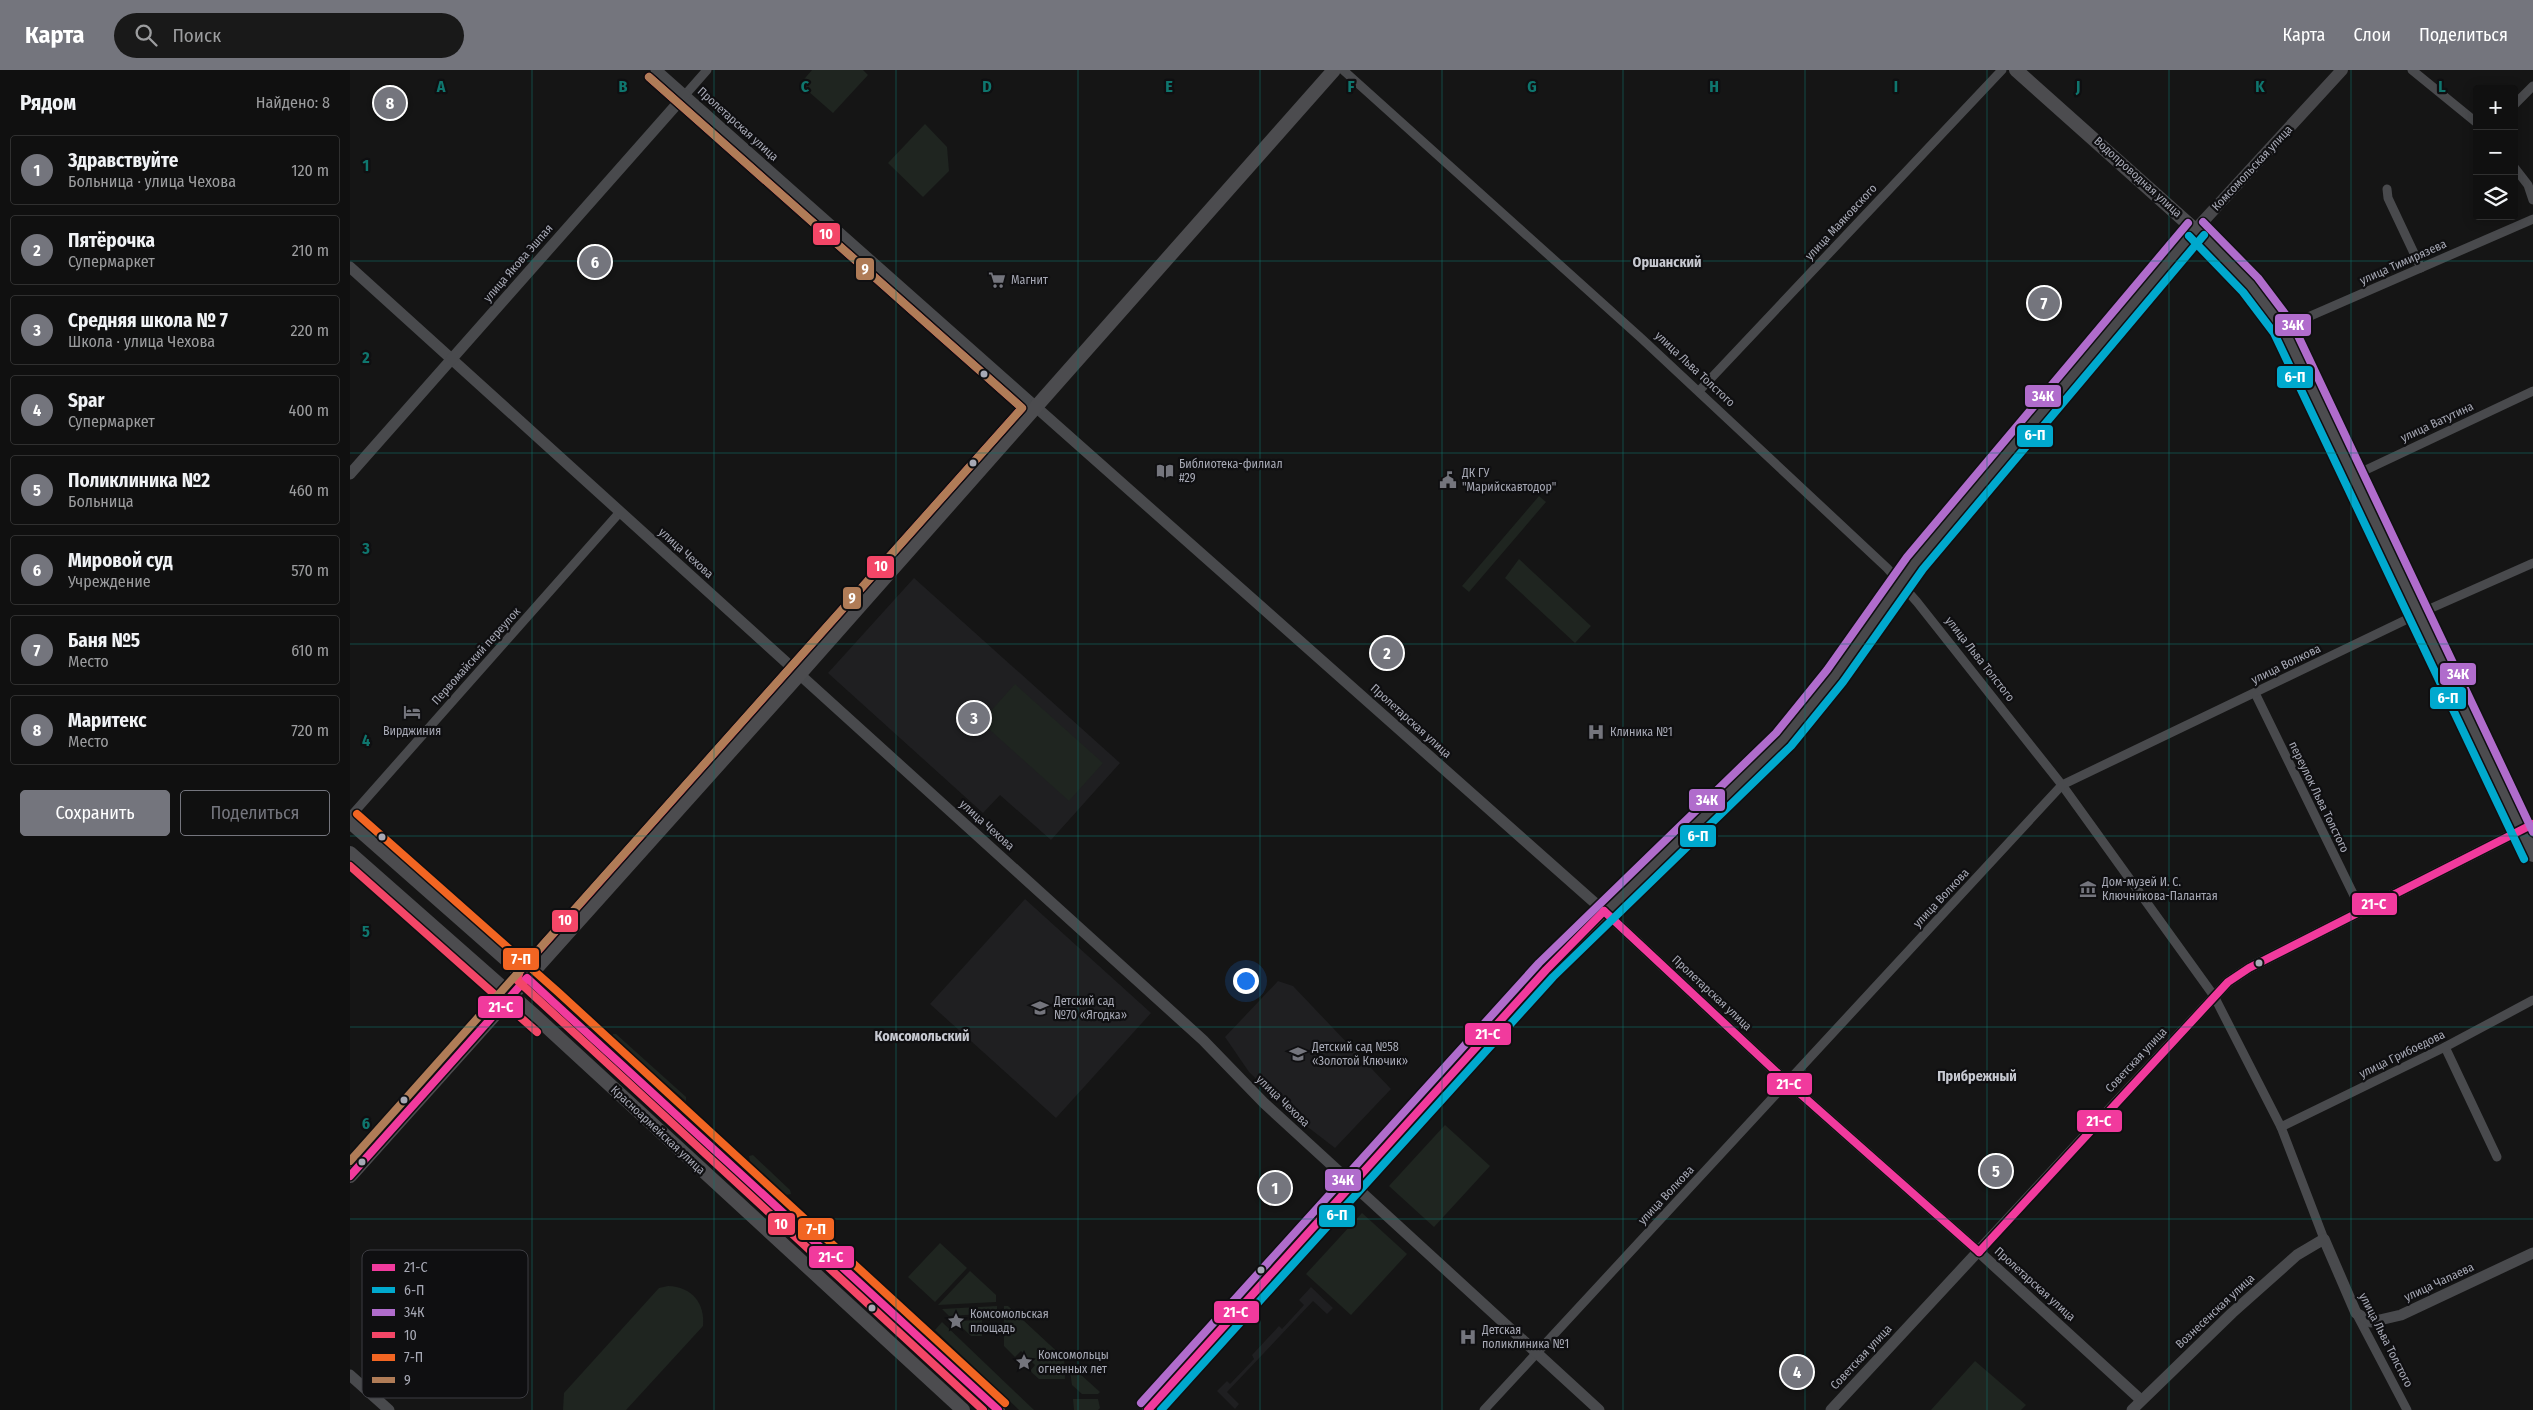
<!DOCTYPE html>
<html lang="ru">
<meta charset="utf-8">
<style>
body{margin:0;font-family:"Fira Sans Condensed",sans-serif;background:#191919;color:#f1f3f6}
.controls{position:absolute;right:15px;top:15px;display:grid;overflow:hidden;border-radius:5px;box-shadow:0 2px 12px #0003}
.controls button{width:45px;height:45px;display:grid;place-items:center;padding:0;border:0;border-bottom:1px solid #303030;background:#101010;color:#f1f3f6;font:25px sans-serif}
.you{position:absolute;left:895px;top:910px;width:18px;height:18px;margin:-12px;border:4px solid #fff;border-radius:50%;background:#1a73e8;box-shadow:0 0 0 8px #1a73e833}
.badge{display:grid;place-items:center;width:32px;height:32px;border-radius:50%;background:#74757d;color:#fff;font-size:16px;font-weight:700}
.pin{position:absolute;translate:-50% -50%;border:2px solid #fff;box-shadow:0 1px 5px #0006}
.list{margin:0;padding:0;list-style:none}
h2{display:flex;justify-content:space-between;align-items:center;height:65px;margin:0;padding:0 20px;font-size:21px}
h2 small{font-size:16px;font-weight:400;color:#9c9d9f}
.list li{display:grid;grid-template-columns:32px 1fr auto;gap:15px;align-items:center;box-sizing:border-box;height:70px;margin:0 10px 10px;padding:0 10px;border:1px solid #303030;border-radius:5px}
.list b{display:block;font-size:19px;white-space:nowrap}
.list p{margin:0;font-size:16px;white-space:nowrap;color:#9c9d9f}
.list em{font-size:16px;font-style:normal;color:#9c9d9f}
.actions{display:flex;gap:10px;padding:15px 20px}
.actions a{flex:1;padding:11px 0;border:1px solid #74757d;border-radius:5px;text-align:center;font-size:18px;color:#74757d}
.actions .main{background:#74757d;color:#fff}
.icon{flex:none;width:28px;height:28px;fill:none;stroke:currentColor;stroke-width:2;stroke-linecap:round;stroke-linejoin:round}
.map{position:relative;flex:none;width:2183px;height:1340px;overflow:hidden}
header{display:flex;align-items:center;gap:30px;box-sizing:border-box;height:70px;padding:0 25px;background:#74757d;color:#fff}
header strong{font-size:24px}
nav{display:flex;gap:28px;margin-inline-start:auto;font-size:18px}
.search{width:350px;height:45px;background:#191919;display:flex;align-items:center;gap:12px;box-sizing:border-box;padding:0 18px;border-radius:28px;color:#9c9d9f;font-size:19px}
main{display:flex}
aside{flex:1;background:#101010}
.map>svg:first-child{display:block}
.built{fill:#1f1f21}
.green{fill:#1f2520}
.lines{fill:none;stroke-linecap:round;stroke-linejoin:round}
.minor{stroke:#494a4d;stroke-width:9}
.tertiary{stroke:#494a4d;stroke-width:11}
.secondary{stroke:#48484b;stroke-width:12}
.primary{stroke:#4c4c4f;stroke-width:14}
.bus-1-casing{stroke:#0f0f11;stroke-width:11}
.bus-2-casing{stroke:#0f0f11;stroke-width:11}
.bus-3-casing{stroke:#0f0f11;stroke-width:11}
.bus-4-casing{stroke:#0f0f11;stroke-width:11}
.bus-5-casing{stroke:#0f0f11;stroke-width:11}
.bus-6-casing{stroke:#0f0f11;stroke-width:11}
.bus-1{stroke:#f13a9d;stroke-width:8}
.bus-2{stroke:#00a9ce;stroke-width:8}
.bus-3{stroke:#b06ccc;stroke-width:8}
.bus-4{stroke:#f34667;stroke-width:8}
.bus-5{stroke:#f26522;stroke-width:8}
.bus-6{stroke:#b07c57;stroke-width:8}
.grid{fill:none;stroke:#0f766e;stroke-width:1;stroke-opacity:0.55}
.bus-dot{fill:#a7a9b5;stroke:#0f0f11;stroke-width:2}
.labels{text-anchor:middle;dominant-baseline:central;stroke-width:4.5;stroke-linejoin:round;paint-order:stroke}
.street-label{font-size:12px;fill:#a7a9b5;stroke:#0f0f11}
.poi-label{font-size:12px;fill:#a7a9b5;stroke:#0f0f11;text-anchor:start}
.neighbourhood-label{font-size:14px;font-weight:bold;fill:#c7c9d1;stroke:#0f0f11}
.key{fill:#0f0f11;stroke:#3d3d42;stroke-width:1}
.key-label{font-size:14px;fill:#a7a9b5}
.grid-label{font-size:16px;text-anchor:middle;font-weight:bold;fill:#0f766e;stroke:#0f0f11;stroke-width:4.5;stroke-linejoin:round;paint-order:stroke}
.line-badge{stroke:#0f0f11;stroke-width:2}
.badge-label{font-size:14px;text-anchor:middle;font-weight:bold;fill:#fff}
</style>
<header>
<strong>Карта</strong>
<div class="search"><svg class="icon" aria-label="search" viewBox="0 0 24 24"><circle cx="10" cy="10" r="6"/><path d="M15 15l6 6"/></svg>Поиск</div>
<nav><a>Карта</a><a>Слои</a><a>Поделиться</a></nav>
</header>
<main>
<aside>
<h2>Рядом<small>Найдено: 8</small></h2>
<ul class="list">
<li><span class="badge">1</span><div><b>Здравствуйте</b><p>Больница · улица Чехова</p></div><em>120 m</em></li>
<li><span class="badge">2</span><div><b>Пятёрочка</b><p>Супермаркет</p></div><em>210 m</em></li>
<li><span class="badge">3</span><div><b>Средняя школа № 7</b><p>Школа · улица Чехова</p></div><em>220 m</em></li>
<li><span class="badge">4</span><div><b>Spar</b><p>Супермаркет</p></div><em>400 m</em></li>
<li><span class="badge">5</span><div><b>Поликлиника №2</b><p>Больница</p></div><em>460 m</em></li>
<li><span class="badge">6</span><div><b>Мировой суд</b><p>Учреждение</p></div><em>570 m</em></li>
<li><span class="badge">7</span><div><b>Баня №5</b><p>Место</p></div><em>610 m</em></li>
<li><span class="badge">8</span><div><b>Маритекс</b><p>Место</p></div><em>720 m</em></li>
</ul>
<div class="actions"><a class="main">Сохранить</a><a>Поделиться</a></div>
</aside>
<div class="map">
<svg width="2183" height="1340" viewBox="0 0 2183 1340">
<rect width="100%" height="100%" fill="#151515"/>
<g class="built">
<path d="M564,508L770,693L701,770L650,725L633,743L478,603Z"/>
<path d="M675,829L801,943L706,1048L580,934Z"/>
<path d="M928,911L943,916L1041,1019L985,1078L950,1051L899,1002L875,967Z"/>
<path d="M961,1217L983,1238L977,1244L963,1231L877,1322L889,1334L885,1339L867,1321L877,1311L880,1314L904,1289L902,1285L929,1256L932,1259L954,1235L949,1230Z"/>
</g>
<g class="green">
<path d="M462,0H513L518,5L483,43L450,14Z"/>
<path d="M575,54L597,77L599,101L573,127L538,93Z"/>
<path d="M1189,426L1196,432L1119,522L1112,516Z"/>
<path d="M1169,489L1241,556L1225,573L1155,508Z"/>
<path d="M665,614L753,693L719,731L631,652Z"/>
<path d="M204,943L632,1340H626L201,946Z"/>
<path d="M263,964H266L336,1027V1031L263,968Z"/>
<path d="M1095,1055L1140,1096L1084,1157L1039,1116Z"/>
<path d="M403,1085L440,1120L441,1124L436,1125L400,1091L399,1086Z"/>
<path d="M1012,1143L1057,1184L1001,1245L956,1204Z"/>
<path d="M590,1173L617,1198L585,1232L558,1207Z"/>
<path d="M620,1201L646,1225V1232L588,1235Z"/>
<path d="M318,1216C342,1217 355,1233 353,1256L276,1340H213L214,1323L309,1218Z"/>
<path d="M647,1236V1243L599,1246L592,1239Z"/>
<path d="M654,1236H658L714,1288L715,1309H689L680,1301L685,1295L671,1281L665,1287L654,1276Z"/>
<path d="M632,1250V1266H621L605,1251Z"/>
<path d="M592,1252L684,1340H669L585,1260Z"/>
<path d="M1625,1291L1676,1335L1671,1340H1581Z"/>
<path d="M719,1294L750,1322L748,1324H732L722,1315Z"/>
<path d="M723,1329H748L750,1338L748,1340H724Z"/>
</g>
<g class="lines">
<g class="minor">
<path d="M993,0L1291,268L1537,498L1567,532L1712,715L1864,926L1931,1057L1974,1169"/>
<path d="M2062,0L2127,53"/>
<path d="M335,25L357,0"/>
<path d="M2164,35L2183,16"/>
<path d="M2164,97L2178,115L2183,130"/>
<path d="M2037,119L2038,128L2071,198"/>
<path d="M1933,258L2183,149"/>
<path d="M1349,321L1652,0"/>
<path d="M2003,406L2183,321"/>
<path d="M1905,623L2012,842"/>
<path d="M0,747L270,442"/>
<path d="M2095,977L2147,1087"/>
<path d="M1931,1057L2095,977L2183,930"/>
<path d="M2006,1243L2057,1340"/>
<path d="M1134,1340L1712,715L2068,544L2183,493"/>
</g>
<g class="tertiary">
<path d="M306,0L1254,841L1437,1012L1629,1182L1791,1330"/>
<path d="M0,197L853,970L914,1033L1249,1340"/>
<path d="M0,404L335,25"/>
<path d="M0,1305L39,1340"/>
<path d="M1481,1340L1878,912L1899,898L2183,754"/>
<path d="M1782,1340L1882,1243L1947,1185L1974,1169L2006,1243L2021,1252L2051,1245L2183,1183"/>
</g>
<path class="secondary" d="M798,1340L1196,900L1433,670L1485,606L1565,493L1846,159L1992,0"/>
<g class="primary">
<path d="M1666,0L1862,175L1901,215L1933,258L2183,785"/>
<path d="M0,752L201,929L648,1340"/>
<path d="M0,783L185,946L613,1340"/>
<path d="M0,1106L440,615L984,0"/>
</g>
<g class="bus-1-casing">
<g id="bus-1">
<path d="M1254,841L1437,1012L1629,1182"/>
<path d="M0,1106L177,908L648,1340"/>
<path d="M1629,1182L1878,912L1899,898L2183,754"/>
<path d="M798,1340L1196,900L1254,841"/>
</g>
</g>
<g class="bus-2-casing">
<g id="bus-2">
<path d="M1839,166L1893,222L1924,263L2174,789"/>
<path d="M811,1340L1203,907L1441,676L1493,612L1573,499L1854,165"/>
</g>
</g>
<g class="bus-3-casing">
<g id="bus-3">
<path d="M1853,152L1908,208L1942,253L2183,762"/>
<path d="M791,1333L1189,893L1426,663L1477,600L1557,487L1838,153"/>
</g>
</g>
<g class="bus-4-casing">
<g id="bus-4">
<path d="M299,7L672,338L170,901L167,910L633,1340"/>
<path d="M0,796L187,962"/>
</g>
</g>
<g class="bus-5-casing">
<path id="bus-5" d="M7,744L208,922L655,1333"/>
</g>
<g class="bus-6-casing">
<path id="bus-6" d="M0,1091L672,338L299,7"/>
</g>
<use href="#bus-1" class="bus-1"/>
<use href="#bus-2" class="bus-2"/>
<use href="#bus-3" class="bus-3"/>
<use href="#bus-4" class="bus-4"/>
<use href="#bus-5" class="bus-5"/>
<use href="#bus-6" class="bus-6"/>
</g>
<path class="grid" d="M182,0V1340M364,0V1340M546,0V1340M728,0V1340M910,0V1340M1092,0V1340M1273,0V1340M1455,0V1340M1637,0V1340M1819,0V1340M2001,0V1340M0,191H2183M0,383H2183M0,574H2183M0,766H2183M0,957H2183M0,1149H2183"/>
<defs>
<g id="supermarket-bare" transform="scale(1.35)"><path d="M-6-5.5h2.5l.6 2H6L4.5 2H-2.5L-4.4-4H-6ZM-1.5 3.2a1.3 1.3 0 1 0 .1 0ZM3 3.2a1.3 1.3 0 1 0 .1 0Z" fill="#74757d" stroke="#0f0f11" stroke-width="2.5" paint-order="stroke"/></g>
<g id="library-bare" transform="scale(1.35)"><path d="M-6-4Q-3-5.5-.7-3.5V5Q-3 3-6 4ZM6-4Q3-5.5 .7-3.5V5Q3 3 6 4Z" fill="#74757d" stroke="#0f0f11" stroke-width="2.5" paint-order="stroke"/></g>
<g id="civic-bare" transform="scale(1.35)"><path d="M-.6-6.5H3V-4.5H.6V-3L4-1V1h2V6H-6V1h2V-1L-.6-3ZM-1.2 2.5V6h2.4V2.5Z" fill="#74757d" stroke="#0f0f11" stroke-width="2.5" paint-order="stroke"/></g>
<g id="hotel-bare" transform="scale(1.35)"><path d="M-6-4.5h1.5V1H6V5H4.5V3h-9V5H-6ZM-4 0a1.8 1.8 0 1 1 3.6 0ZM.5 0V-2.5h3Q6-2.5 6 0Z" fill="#74757d" stroke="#0f0f11" stroke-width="2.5" paint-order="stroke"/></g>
<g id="hospital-bare" transform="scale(1.35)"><path d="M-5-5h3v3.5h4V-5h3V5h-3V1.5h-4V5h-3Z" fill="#74757d" stroke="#0f0f11" stroke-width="2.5" paint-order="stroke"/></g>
<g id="museum-bare" transform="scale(1.35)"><path d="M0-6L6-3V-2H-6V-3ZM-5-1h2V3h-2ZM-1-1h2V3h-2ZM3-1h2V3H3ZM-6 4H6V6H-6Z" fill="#74757d" stroke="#0f0f11" stroke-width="2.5" paint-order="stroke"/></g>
<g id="school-bare" transform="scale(1.35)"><path d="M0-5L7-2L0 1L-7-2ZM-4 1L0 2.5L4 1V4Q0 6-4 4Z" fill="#74757d" stroke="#0f0f11" stroke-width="2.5" paint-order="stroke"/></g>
<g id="sight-bare" transform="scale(1.35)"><path d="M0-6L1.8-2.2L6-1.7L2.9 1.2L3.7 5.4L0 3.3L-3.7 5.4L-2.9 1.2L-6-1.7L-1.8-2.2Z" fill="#74757d" stroke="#0f0f11" stroke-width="2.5" paint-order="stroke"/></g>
</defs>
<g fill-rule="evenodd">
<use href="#supermarket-bare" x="647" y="210"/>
<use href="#library-bare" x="815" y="401"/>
<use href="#civic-bare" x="1098" y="410"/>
<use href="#hotel-bare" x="62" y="642"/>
<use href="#hospital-bare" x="1246" y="662"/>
<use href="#museum-bare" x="1738" y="819"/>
<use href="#school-bare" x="690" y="938"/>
<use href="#school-bare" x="948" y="984"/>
<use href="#sight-bare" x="606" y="1251"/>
<use href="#hospital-bare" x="1118" y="1267"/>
<use href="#sight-bare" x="674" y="1292"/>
</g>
<g class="bus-dot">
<circle cx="634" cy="304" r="4.5"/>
<circle cx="623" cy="393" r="4.5"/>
<circle cx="32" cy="767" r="4.5"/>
<circle cx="1909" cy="893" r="4.5"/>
<circle cx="54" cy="1030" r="4.5"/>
<circle cx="12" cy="1092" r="4.5"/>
<circle cx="911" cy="1200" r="4.5"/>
<circle cx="522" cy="1238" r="4.5"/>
</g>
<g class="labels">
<g class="street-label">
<text transform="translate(388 54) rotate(42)">Пролетарская улица</text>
<text transform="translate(1902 98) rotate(-47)">Комсомольская улица</text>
<text transform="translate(1788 107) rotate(42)">Водопроводная улица</text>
<text transform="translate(1491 152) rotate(-47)">улица Маяковского</text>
<text transform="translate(2053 192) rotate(-24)">улица Тимирязева</text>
<text transform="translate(168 193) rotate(-49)">улица Якова Эшпая</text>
<text transform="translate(1345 299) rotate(43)">улица Льва Толстого</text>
<text transform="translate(2087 352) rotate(-25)">улица Ватутина</text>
<text transform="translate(336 483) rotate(42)">улица Чехова</text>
<text transform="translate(126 586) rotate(-48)">Первомайский переулок</text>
<text transform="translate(1630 589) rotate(52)">улица Льва Толстого</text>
<text transform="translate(1936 594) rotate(-26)">улица Волкова</text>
<text transform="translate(1061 651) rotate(42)">Пролетарская улица</text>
<text transform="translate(1969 727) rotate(64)">переулок Льва Толстого</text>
<text transform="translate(637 755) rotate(42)">улица Чехова</text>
<text transform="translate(1591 828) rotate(-47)">улица Волкова</text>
<text transform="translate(1362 923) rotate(43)">Пролетарская улица</text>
<text transform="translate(2052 984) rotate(-26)">улица Грибоедова</text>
<text transform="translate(1786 990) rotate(-47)">Советская улица</text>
<text transform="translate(933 1031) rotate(44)">улица Чехова</text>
<text transform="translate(308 1060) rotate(43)">Красноармейская улица</text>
<text transform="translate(1316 1125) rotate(-47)">улица Волкова</text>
<text transform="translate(2089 1212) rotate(-25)">улица Чапаева</text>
<text transform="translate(1685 1214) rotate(42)">Пролетарская улица</text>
<text transform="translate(1865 1241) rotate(-43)">Вознесенская улица</text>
<text transform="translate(2036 1270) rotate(63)">улица Льва Толстого</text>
<text transform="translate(1511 1287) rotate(-47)">Советская улица</text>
</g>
<g class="poi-label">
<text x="661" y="210">Магнит</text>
<text x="829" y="394">Библиотека-филиал<tspan x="829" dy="14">#29</tspan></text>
<text x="1112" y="403">ДК ГУ<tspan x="1112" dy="14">"Марийскавтодор"</tspan></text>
<text x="62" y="661" text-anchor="middle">Вирджиния</text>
<text x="1260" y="662">Клиника №1</text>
<text x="1752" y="812">Дом-музей И. С.<tspan x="1752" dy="14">Ключникова-Палантая</tspan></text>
<text x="704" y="931">Детский сад<tspan x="704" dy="14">№70 «Ягодка»</tspan></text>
<text x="962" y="977">Детский сад №58<tspan x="962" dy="14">«Золотой Ключик»</tspan></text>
<text x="620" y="1244">Комсомольская<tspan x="620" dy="14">площадь</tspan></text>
<text x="1132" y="1260">Детская<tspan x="1132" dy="14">поликлиника №1</tspan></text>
<text x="688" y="1285">Комсомольцы<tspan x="688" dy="14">огненных лет</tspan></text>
</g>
<g class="neighbourhood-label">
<text x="1317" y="192">Оршанский</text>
<text x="572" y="966">Комсомольский</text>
<text x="1627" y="1006">Прибрежный</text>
</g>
</g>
<rect x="12" y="1180" width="166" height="148" rx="8" class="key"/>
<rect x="22" y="1194" width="23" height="7" fill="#f13a9d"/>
<rect x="22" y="1217" width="23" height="6" fill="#00a9ce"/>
<rect x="22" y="1239" width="23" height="7" fill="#b06ccc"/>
<rect x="22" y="1262" width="23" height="6" fill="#f34667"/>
<rect x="22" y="1284" width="23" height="7" fill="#f26522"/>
<rect x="22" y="1307" width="23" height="6" fill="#b07c57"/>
<g class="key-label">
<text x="54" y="1202">21-С</text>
<text x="54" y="1225">6-П</text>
<text x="54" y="1247">34К</text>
<text x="54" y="1270">10</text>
<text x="54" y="1292">7-П</text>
<text x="54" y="1315">9</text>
</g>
<g class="grid-label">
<text x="91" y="22">A</text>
<text x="273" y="22">B</text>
<text x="455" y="22">C</text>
<text x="637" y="22">D</text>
<text x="819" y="22">E</text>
<text x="1001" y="22">F</text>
<text x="1182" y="22">G</text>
<text x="1364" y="22">H</text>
<text x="1546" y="22">I</text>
<text x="1728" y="22">J</text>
<text x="1910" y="22">K</text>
<text x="2092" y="22">L</text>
<text x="16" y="101">1</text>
<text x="16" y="293">2</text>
<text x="16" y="484">3</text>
<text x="16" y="676">4</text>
<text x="16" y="867">5</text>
<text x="16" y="1059">6</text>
</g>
<g class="line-badge">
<rect x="462" y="152" width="29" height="24" rx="5" fill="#f34667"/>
<rect x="505" y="187" width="20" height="24" rx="5" fill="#b07c57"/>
<rect x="1924" y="243" width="38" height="24" rx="5" fill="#b06ccc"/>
<rect x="1926" y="295" width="38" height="24" rx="5" fill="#00a9ce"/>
<rect x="1674" y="314" width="38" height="24" rx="5" fill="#b06ccc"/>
<rect x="1666" y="354" width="38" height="24" rx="5" fill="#00a9ce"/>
<rect x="516" y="485" width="29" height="24" rx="5" fill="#f34667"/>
<rect x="492" y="516" width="20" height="24" rx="5" fill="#b07c57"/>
<rect x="2089" y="592" width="38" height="24" rx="5" fill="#b06ccc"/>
<rect x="2079" y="616" width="38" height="24" rx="5" fill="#00a9ce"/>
<rect x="1338" y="718" width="38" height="24" rx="5" fill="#b06ccc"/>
<rect x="1329" y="754" width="38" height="24" rx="5" fill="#00a9ce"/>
<rect x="2001" y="822" width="47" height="24" rx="5" fill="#f13a9d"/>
<rect x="201" y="839" width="28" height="24" rx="5" fill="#f34667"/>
<rect x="152" y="877" width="38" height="24" rx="5" fill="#f26522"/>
<rect x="127" y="925" width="47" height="24" rx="5" fill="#f13a9d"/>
<rect x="1114" y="952" width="48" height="24" rx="5" fill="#f13a9d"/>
<rect x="1416" y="1002" width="47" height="24" rx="5" fill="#f13a9d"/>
<rect x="1726" y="1039" width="47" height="24" rx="5" fill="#f13a9d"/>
<rect x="974" y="1098" width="38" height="24" rx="5" fill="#b06ccc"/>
<rect x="968" y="1134" width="38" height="24" rx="5" fill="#00a9ce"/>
<rect x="417" y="1142" width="29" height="24" rx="5" fill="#f34667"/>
<rect x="447" y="1147" width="38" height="24" rx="5" fill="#f26522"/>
<rect x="458" y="1175" width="47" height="24" rx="5" fill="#f13a9d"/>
<rect x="863" y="1230" width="47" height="24" rx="5" fill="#f13a9d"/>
</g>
<g class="badge-label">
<text x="476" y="169">10</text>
<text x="515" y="204">9</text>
<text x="1943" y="260">34К</text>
<text x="1945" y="312">6-П</text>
<text x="1693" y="331">34К</text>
<text x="1685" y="370">6-П</text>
<text x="531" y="501">10</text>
<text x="502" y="533">9</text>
<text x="2108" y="609">34К</text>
<text x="2098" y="633">6-П</text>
<text x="1357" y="735">34К</text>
<text x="1348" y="771">6-П</text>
<text x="2024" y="839">21-С</text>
<text x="215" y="855">10</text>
<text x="171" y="894">7-П</text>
<text x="151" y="942">21-С</text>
<text x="1138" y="969">21-С</text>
<text x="1439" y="1019">21-С</text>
<text x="1749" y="1056">21-С</text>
<text x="993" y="1115">34К</text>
<text x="987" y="1150">6-П</text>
<text x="431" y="1159">10</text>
<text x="466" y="1164">7-П</text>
<text x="481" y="1192">21-С</text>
<text x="886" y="1247">21-С</text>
</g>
</svg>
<div class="controls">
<button>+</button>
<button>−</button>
<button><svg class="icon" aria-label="layers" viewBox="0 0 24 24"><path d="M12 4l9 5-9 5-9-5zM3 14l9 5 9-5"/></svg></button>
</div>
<div class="you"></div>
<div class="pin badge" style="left:925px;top:1118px">1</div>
<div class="pin badge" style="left:1037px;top:583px">2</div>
<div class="pin badge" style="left:624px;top:648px">3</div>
<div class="pin badge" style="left:1447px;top:1302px">4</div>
<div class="pin badge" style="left:1646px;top:1101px">5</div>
<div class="pin badge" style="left:245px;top:192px">6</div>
<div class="pin badge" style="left:1694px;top:233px">7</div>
<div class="pin badge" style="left:40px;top:33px">8</div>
</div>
</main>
